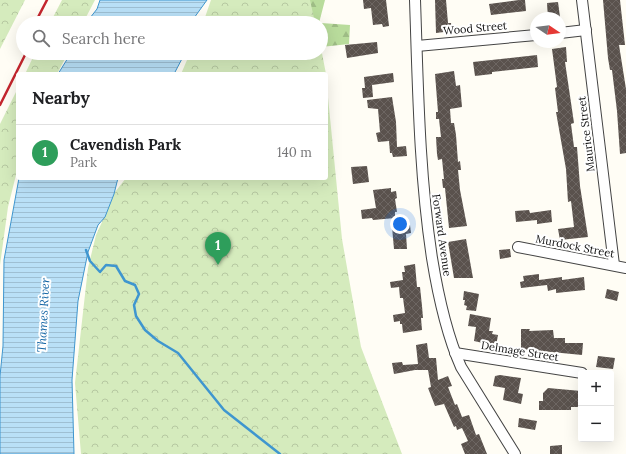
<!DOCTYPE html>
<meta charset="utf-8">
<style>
body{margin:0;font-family:Lora,serif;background:#f2f2f2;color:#202124}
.controls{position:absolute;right:12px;bottom:12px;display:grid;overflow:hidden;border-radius:4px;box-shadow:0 4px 16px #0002}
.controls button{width:36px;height:36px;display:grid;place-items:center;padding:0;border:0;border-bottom:1px solid #e0e0e0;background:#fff;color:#202124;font:20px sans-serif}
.compass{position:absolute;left:530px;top:12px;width:36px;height:36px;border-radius:50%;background:#fff;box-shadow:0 4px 16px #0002;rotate:103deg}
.you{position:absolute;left:400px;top:224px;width:14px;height:14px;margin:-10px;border:3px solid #fff;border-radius:50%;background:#1a73e8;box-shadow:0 0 0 6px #1a73e833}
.badge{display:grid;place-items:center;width:26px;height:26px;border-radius:50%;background:#1a73e8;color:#fff;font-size:13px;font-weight:700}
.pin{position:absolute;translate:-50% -33px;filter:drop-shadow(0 1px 2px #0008)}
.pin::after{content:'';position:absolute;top:21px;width:14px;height:12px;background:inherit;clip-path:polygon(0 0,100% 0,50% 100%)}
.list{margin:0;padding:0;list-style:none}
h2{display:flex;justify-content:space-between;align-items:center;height:52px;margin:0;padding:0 16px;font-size:17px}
h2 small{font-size:13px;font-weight:400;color:#757577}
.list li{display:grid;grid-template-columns:26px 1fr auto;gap:12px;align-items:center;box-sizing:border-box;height:56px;padding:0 16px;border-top:1px solid #e0e0e0}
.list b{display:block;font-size:15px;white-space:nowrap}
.list p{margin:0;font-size:13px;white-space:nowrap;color:#757577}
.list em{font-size:13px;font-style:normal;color:#757577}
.icon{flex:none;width:22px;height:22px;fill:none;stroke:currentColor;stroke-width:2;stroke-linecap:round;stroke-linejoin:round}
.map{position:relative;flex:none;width:626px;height:454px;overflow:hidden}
.search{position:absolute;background:#fff;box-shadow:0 4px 16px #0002;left:16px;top:16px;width:312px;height:44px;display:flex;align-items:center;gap:10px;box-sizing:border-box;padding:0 14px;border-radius:22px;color:#757577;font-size:15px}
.panel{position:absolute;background:#fff;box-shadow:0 4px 16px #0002;left:16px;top:72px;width:312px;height:108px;border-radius:4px}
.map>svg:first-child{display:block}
.forest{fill:url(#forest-firs)}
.park{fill:url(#park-crowns)}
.water{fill:url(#water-rules);stroke:#3f96cf}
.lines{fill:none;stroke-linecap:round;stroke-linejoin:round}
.stream{stroke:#3f96cf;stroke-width:2.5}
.building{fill:url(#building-cross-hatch)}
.minor-casing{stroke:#444;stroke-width:12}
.minor{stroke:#fff;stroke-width:10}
.rail{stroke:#c4262e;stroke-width:2.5}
.labels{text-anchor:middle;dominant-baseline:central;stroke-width:4;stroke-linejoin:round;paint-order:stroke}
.street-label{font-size:11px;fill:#111;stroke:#fff}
.water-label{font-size:12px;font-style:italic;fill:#1768a6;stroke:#fff}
</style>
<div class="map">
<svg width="626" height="454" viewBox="0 0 626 454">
<defs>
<pattern id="forest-firs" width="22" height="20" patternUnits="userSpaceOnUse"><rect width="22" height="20" fill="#b9dc9c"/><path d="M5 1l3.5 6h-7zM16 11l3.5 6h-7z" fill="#9ebc85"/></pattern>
<pattern id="park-crowns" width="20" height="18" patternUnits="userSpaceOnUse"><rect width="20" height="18" fill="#d5ebbd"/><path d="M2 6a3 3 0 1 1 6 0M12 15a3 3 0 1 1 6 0" fill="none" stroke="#b6c8a1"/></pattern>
<pattern id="water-rules" width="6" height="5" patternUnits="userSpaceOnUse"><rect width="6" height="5" fill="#b9e0f7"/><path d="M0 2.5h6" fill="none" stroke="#9ebfd3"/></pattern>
<pattern id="building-cross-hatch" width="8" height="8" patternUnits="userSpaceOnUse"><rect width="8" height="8" fill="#5a524d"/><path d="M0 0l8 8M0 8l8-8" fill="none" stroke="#6d6662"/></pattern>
</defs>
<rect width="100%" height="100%" fill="#fffdf5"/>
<g class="forest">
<path d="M269,0H325L319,23H321H283Z"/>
<path d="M321,23L350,25L349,44L321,47Z"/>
</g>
<g class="park">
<path d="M0,0H25L0,49Z"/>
<path d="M62,0H95L83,23H50Z"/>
<path d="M211,0H310L315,23H203Z"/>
<path d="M321,48L326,74H181L190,53H321Z"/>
<path d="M35,53H68L57,74H25Z"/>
<path d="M326,77L342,239L361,347L402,454H81L75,383L88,268L96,235L102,222L108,201L126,178H326Z"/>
<path d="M18,88V167L8,207L0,265V124Z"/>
</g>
<g class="water">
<path d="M100,0H207L194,18L193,23H86L97,9Z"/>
<path d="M71,53H185L174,74H58Z"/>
<path d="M19,178H118L114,194L105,217L98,225L88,252L78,301L72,380L74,454H0V376L3,346L4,260Z"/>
</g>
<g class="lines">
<path class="stream" d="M86,250L90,261L100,272L106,265L116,266L125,281L135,285L139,294L134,305L136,316L145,330L158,341L178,353L224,410L280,454"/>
</g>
<g class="building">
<path d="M363,0H386L389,26L383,27L382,24L373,25L371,8L364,9Z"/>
<path d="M435,0H446L448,23H451L452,31L436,33Z"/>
<path d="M519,0H525L526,11L491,15L489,4Z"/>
<path d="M603,0H620L625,45H619L626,89V153L620,154L617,111L612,70H610L608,58Z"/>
<path d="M558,2L560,17L548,18L547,3Z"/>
<path d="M377,42L378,53L347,58L345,45Z"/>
<path d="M566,47L567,62H565L574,123L571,124L574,147H577L580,186L588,237L560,240L558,229L574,227L571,201L568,202L566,169L556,112H558L555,88L557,87L552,49Z"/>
<path d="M537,55L538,67L492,72V74L475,76L473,62Z"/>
<path d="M454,71L456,86L460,85L462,107L450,109L451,123H454L456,135L458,162L460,161L461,170H458L460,190L467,226L449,228L445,188H443L442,179H444L442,159L438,160L437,154L436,137H441L439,119H436V112H438L435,74Z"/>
<path d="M393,73L394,82L372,85L373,97L363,98L362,88H365L364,77Z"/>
<path d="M392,97L396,122L397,147L406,146L407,156L393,157L392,153H390L389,141L378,142L376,133L380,132L378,109L368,108L367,100Z"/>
<path d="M367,166L369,182L353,184L351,167Z"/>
<path d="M391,188V192L396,191L397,198L395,199L397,212H395V218L373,220L372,218L362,219L361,210L376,208L373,190Z"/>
<path d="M529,210L530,213L551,210L552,222L537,224V220L516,222L515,211Z"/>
<path d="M410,225L411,233L406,234L407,249H394L392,227Z"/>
<path d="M466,239L473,278H454L448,242Z"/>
<path d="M510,249L511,257L500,259L499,250Z"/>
<path d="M415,264L417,287H420L422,306L423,318H421L422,330L403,333L402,324H400V321L394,322L393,315L405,313L403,298H400L399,287L391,288L390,282L403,280L402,272H405L404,266Z"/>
<path d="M539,274V280L562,277V280L584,277L585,290L556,293V289L548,291L547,285L521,288L520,282L524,281L523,276Z"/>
<path d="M607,289L619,292L617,301L605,298Z"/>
<path d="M464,291L479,294L476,311L466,310L467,306L464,305L465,300H463Z"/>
<path d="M470,314L491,318L489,331H493L492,334L498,335L496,346L474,341L476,327L468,326Z"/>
<path d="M521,329H530L529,331L553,330L554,338H565V343H583L582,355L521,349Z"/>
<path d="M427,343L429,358H436L438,380L448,376L452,386L448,387L455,405L457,404L462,417L469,415L476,435L479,434L487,454H465L461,444L468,441L462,428L457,430L456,426L454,427L444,404L435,406L428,388L431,387L428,370H415L394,374L392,363L402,362L403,365L418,364L416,345Z"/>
<path d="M598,356L615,358L613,369L596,367Z"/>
<path d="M500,375L521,378L518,393L523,394L521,404L503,400L505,388L493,386L495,376Z"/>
<path d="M548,388L581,391V407H571V410H539V401H543V393Z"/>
<path d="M519,418L537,421L535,430L518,427Z"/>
<path d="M562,445V454H550V446Z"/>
</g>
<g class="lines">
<g class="minor-casing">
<g id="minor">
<path d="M415,0C418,86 419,173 432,258C438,295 446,333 461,367L515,454"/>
<path d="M582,0L614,265"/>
<path d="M560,33L586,30"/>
<path d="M417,46L536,35"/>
<path d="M518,247L626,268"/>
<path d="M455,353L582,373"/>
</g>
</g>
<use href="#minor" class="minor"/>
<g class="rail">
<path d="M35,23L47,0"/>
<path d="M0,105L26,53"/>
</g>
</g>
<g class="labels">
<g class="street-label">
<text transform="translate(475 28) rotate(-5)">Wood Street</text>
<text transform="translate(586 134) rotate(-97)">Maurice Street</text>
<text transform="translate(442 235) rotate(82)">Forward Avenue</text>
<text transform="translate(575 246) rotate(11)">Murdock Street</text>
<text transform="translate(520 351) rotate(9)">Delmage Street</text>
</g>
<g class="water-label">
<text transform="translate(43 315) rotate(-87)">Thames River</text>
</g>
</g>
</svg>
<div class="controls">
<button>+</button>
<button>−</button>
</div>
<svg class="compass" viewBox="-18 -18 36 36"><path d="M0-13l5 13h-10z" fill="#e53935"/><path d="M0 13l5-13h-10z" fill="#757577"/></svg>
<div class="you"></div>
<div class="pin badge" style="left:218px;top:265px;background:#2e9e5b">1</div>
<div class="search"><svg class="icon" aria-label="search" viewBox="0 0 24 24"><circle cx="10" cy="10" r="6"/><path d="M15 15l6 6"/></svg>Search here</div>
<section class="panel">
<h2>Nearby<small></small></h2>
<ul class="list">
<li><span class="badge" style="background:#2e9e5b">1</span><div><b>Cavendish Park</b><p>Park</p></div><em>140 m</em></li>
</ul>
</section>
</div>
